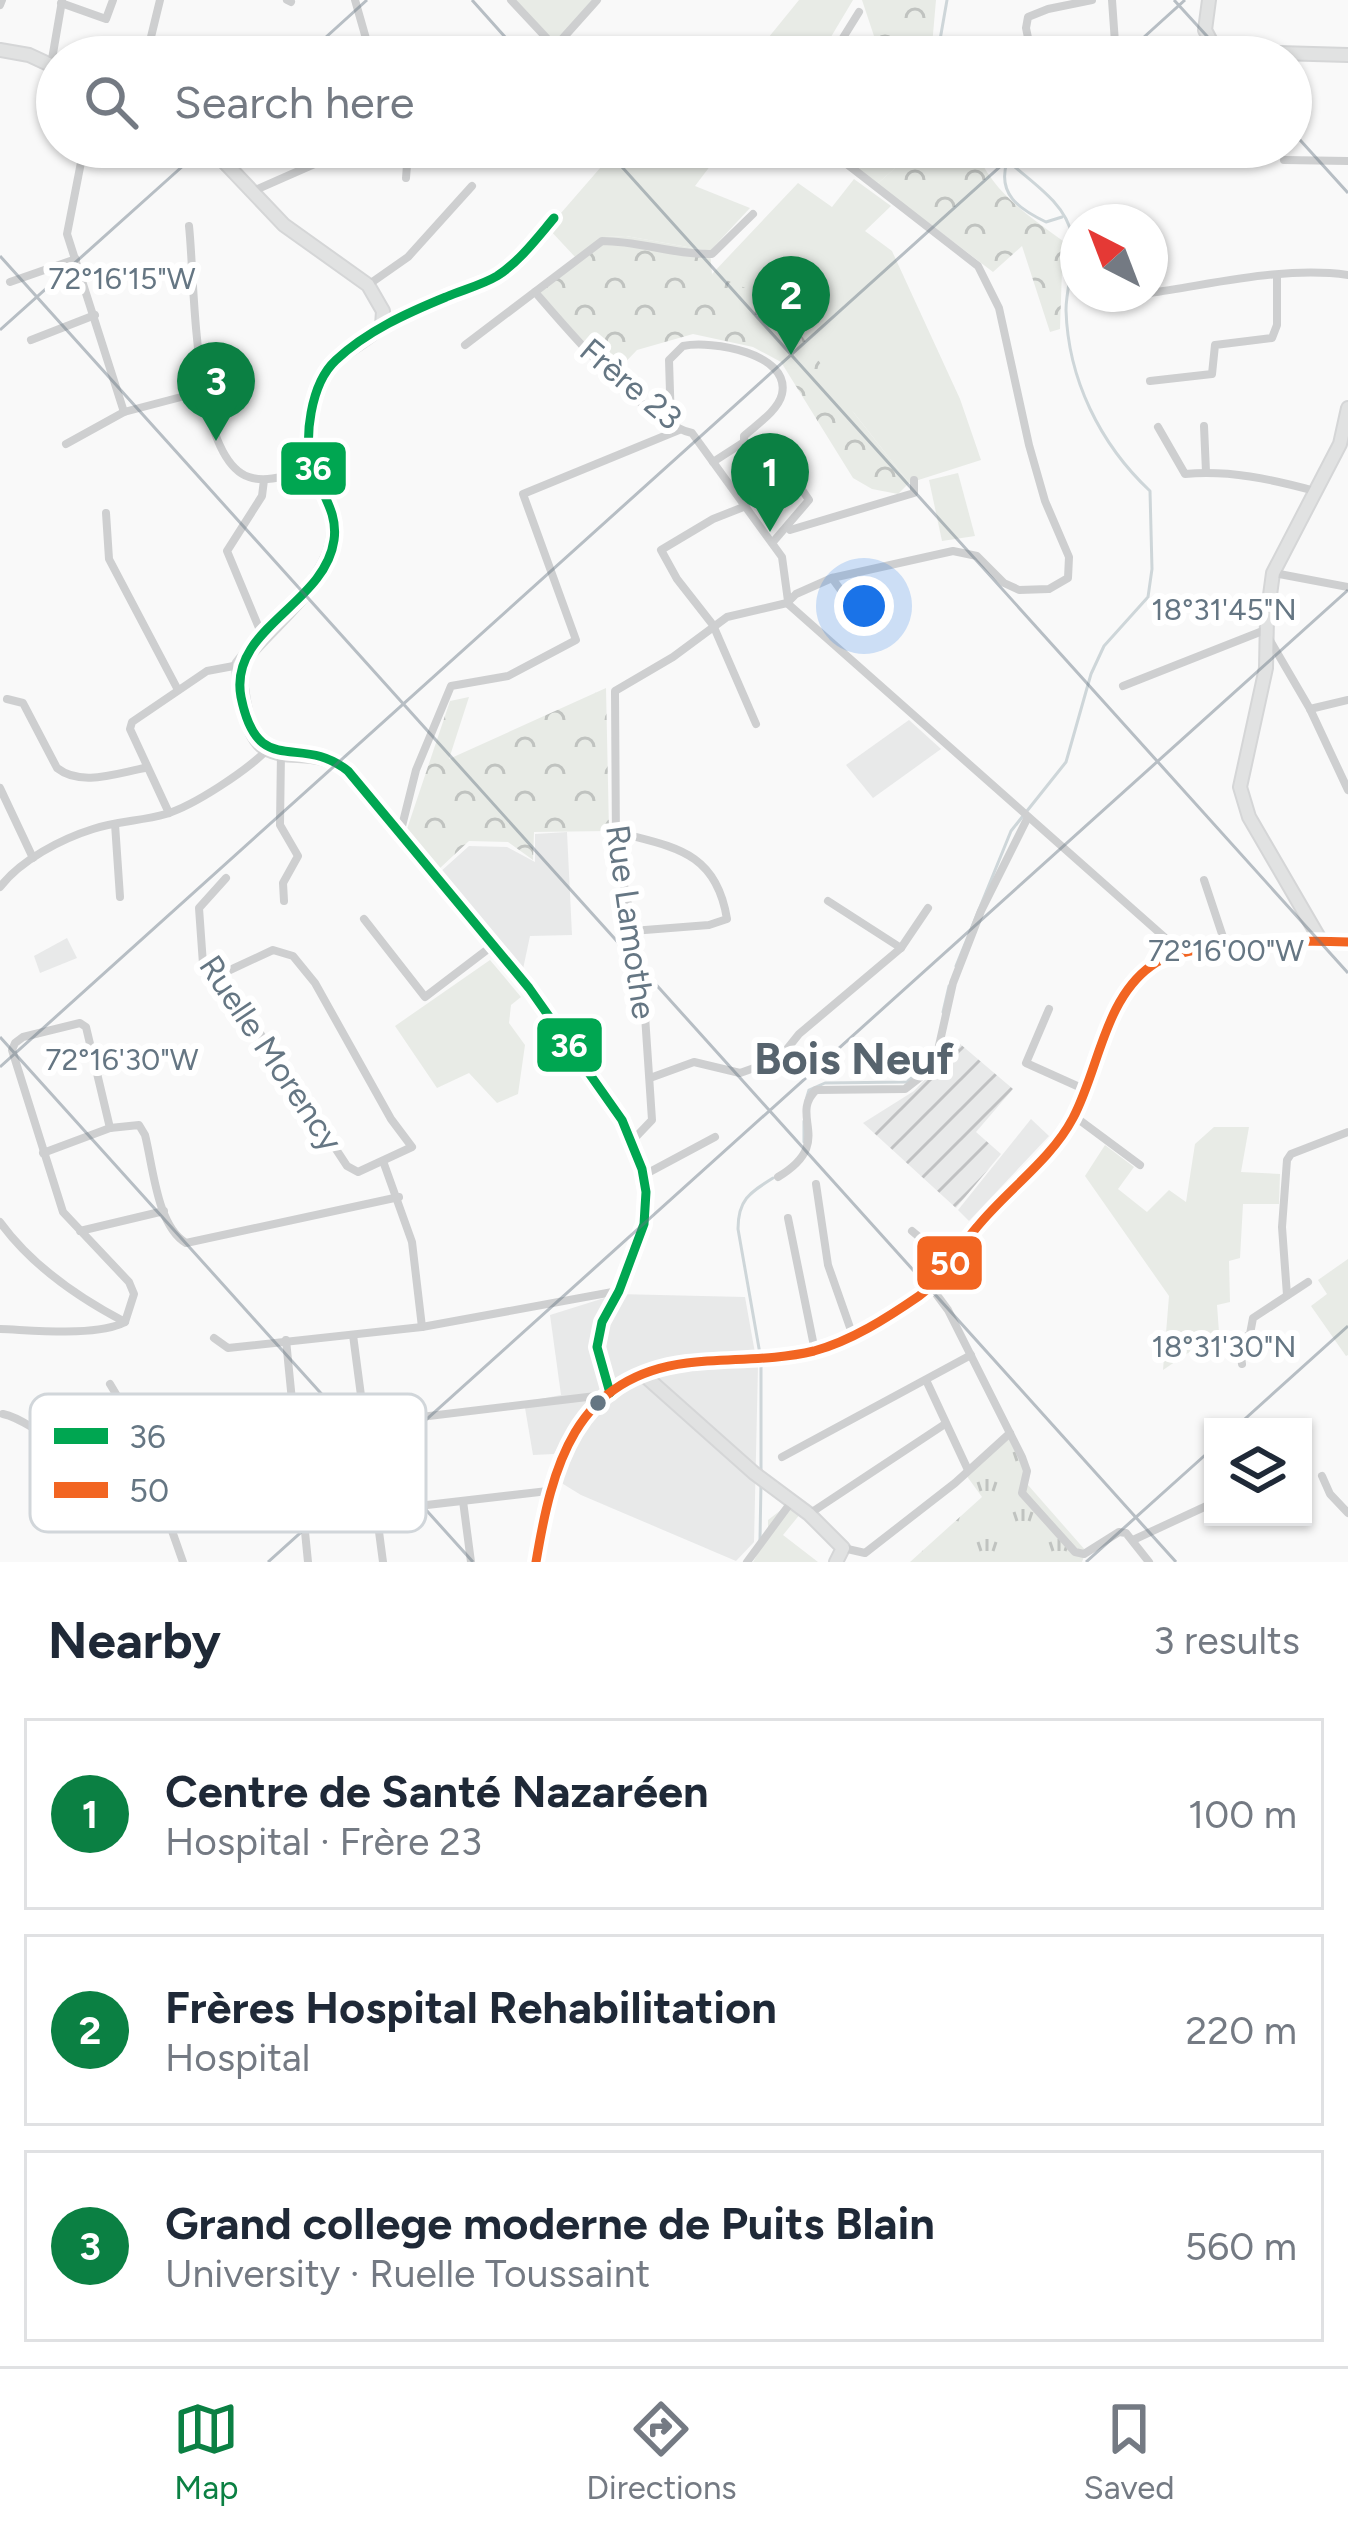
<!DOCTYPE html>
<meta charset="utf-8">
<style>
body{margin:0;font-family:Figtree,sans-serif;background:#f2f2f3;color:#1f2937}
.controls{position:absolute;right:36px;bottom:36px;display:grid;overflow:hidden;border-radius:0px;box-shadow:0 3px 9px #0004}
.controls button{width:108px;height:108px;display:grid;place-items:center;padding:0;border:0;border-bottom:3px solid #e0e1e3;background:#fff;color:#1f2937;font:60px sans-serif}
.compass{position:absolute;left:1060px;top:204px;width:108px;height:108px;border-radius:50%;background:#fff;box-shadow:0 3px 9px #0004;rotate:318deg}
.you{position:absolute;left:864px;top:606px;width:42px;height:42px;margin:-30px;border:9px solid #fff;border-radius:50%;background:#1a73e8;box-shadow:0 0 0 18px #1a73e833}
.badge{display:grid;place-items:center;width:78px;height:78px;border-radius:50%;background:#0b8043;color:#fff;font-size:39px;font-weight:700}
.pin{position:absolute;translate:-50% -99px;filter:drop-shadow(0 3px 6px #0008)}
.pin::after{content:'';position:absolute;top:63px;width:42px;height:36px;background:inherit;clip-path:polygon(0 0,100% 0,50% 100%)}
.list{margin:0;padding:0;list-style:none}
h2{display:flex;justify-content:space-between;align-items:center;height:156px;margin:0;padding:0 48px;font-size:51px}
h2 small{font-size:39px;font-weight:400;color:#747a83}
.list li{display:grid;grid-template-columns:78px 1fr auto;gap:36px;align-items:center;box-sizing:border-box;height:192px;margin:0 24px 24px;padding:0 24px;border:3px solid #e0e1e3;border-radius:0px}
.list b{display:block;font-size:45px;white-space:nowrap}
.list p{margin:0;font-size:39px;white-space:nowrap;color:#747a83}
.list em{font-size:39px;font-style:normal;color:#747a83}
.icon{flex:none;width:66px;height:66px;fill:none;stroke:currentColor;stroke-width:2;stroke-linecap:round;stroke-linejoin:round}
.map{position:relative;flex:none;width:1348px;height:1562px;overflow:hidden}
.search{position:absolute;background:#fff;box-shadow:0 3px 9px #0004;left:36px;right:36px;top:36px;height:132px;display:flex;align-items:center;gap:30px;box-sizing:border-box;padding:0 42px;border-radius:66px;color:#747a83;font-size:45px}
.sheet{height:804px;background:#fff}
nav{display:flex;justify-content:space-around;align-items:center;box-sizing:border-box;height:168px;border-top:3px solid #e0e1e3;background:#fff;font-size:33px;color:#747a83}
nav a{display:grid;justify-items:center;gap:6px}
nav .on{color:#0b8043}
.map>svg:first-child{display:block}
.built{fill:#e8e9e9}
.industrial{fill:url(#industrial-furrows)}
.grass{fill:#e8ebe6}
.forest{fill:url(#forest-crowns)}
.park{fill:url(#park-tufts)}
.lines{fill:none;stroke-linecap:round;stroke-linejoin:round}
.stream{stroke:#ced6d9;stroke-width:3}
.secondary-casing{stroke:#d5d6d7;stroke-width:16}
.street{stroke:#cecfd0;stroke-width:8}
.secondary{stroke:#e1e2e2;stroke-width:12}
.bus-1-casing{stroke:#fff;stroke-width:18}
.bus-2-casing{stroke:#fff;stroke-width:18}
.bus-1{stroke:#00a651;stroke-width:9}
.bus-2{stroke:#f26522;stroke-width:9}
.ticks{fill:none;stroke:#657683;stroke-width:3;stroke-opacity:0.45}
.bus-dot{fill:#657683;stroke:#fff;stroke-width:4.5}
.labels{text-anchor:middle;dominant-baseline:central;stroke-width:12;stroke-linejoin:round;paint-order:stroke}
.street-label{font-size:33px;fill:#657683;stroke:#fff}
.district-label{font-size:45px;font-weight:bold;fill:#57646e;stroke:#fff}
.key{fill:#fff;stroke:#d1d6da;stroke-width:3}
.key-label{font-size:33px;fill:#657683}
.ticks-label{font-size:30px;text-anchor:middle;fill:#657683;stroke:#fff;stroke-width:12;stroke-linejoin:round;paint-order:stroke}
.line-badge{stroke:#fff;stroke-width:4.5}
.badge-label{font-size:33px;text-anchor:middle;font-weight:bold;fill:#fff}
</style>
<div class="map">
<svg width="1348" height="1562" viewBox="0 0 1348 1562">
<defs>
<pattern id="industrial-furrows" width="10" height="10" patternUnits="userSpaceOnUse" patternTransform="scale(3)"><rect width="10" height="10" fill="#e8e9e9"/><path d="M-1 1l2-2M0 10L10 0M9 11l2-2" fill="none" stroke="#c0c1c2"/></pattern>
<pattern id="forest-crowns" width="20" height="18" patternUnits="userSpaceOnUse" patternTransform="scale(3)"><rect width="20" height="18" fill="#e8ebe6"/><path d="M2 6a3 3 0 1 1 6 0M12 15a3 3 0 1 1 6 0" fill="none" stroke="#c0c3c0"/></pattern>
<pattern id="park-tufts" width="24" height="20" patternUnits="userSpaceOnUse" patternTransform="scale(3)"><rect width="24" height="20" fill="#e8ebe6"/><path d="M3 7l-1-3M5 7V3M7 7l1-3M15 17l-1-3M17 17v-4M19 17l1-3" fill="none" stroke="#c0c3c0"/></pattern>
</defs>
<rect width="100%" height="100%" fill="#f9f9f9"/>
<g class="built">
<path d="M909,720L941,749L873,798L846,765Z"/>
<path d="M567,832L572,935L530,936L523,969L439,873L469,846L507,847L535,862V834Z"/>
<path d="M67,938L77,958L40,973L34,956Z"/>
<path d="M1031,1119L1049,1136L969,1221L958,1210Z"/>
<path d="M617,1294L745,1297L755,1353L665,1361L614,1379L567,1430L554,1454L533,1455L524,1402L561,1395L550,1315Z"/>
<path d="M715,1366H758L754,1542L736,1561L581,1495L555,1479L572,1445L611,1395L666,1374Z"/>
</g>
<path class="industrial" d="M959,1043L1013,1089L976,1132L1001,1154L956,1208L863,1123L914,1091Z"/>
<g class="grass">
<path d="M514,0H592L556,42Z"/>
<path d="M799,0H853L819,57H635L652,46L756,53Z"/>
<path d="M580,147H769L758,167L717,157L695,186L750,208L710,251L626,236L604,237L576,258L548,228L607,160Z"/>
<path d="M859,147H916L917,149L877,184L853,166Z"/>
<path d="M854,179L891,206L865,231L892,251L960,399L981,460L909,483L854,413L712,274L798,183L832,207Z"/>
<path d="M958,473L975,536L942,541L929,480Z"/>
<path d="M490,960L521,997L511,1005L509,1023L525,1045L518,1094L497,1103L469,1073L437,1088L395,1026Z"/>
<path d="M1214,1127H1249L1241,1172L1280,1174L1279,1204H1243L1240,1258L1229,1261L1230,1302L1217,1305L1219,1332L1163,1370L1169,1296L1085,1176L1105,1145L1134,1167L1118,1189L1147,1212L1169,1190L1186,1202L1195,1144Z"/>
<path d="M1348,1259V1355L1346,1356L1311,1306L1327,1294L1318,1280Z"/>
<path d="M790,1503L801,1513L783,1535L818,1562H753L768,1535V1520Z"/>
</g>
<g class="forest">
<path d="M862,0H936L931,57H881Z"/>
<path d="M919,147H974C992,192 1025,213 1063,241L1060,329L1050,332L1022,246L993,272L877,184Z"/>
<path d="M626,236L710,251L712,274L757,293L783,308L854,413L909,483L898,494L872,489L853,478L781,362L753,347L693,334L637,350L614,374L538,292L603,237Z"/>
<path d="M606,688L609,831L534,832L533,860L508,842L469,841L439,869L407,829L450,701L469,697L449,759Z"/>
</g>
<path class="park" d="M1009,1439L1024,1460L1028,1485L1086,1551L1082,1562H910L982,1497L966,1475Z"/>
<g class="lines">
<g class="stream">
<path d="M937,57L947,0"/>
<path d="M1007,162C997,194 1019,209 1046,222L1062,217"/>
<path d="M956,966L1011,831L1066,762L1091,674L1104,646L1148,597L1152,569L1150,491C1100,444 1068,379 1066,310C1066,286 1077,260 1072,236C1065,197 1017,174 993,147"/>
<path d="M943,1012L949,986"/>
<path d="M806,1100L809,1090L825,1083L907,1082L928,1061"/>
<path d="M804,1142V1121"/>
<path d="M760,1354L738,1229C738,1200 749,1193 773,1178"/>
<path d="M761,1474V1363"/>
<path d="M760,1540L761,1483"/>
</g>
<g class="secondary-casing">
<g id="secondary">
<path d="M1209,0L1205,30L1216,51L1348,55"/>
<path d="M0,50L29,55L57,68"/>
<path d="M210,147L284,225L368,285L383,311L382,326C368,339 351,347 337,359C311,382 302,440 314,472C323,495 338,514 333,541C326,585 265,630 239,665C240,685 245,736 265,748C289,762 317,746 348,771L529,988L622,1120L642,1169L646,1192L644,1224L619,1291L602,1322L597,1347L610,1393"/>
<path d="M1321,941L1249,817L1240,787L1266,668L1267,617L1273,573L1340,444L1348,408"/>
<path d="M645,1376L754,1473L809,1514L843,1548L836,1562"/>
<path d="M536,1562C552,1467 574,1377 687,1363C730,1358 772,1361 814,1351C851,1341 887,1318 919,1296C943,1279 957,1250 977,1227C1007,1190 1051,1160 1073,1118C1099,1069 1104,1000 1151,966C1184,941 1305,940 1348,942"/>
</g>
</g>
<g class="street">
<path d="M160,0L150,41L165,57"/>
<path d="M287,0L291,2"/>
<path d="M355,0L367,42L377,57"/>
<path d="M511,0L555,47L597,0"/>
<path d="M1112,0L1116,57"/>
<path d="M61,3L106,19L113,0"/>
<path d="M0,5L2,0"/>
<path d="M831,57L859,12"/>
<path d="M1032,57L1026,28L1028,17L1048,9L1092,0"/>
<path d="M51,65L62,1"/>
<path d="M84,147L67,234L124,412"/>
<path d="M395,147L407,165L406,178"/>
<path d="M1284,160L1348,161"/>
<path d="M253,191L353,147"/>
<path d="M189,226C195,278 192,458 249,477C268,484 293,473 312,469"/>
<path d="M10,282L76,259"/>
<path d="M368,285L408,257L472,186"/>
<path d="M535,292C567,329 646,423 692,433L782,557L788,601"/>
<path d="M1150,293C1214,284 1284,266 1348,275"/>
<path d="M1137,295L1141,294"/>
<path d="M383,325L496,276L523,253L554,218"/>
<path d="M31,340L95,315"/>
<path d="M465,345L602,241C640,241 674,255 712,254L753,214"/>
<path d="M1150,381L1212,374L1215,345L1272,338L1277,325V275"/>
<path d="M671,424L669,360L683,346C711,340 791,353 782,394C778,411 756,425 744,436V442L781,459L809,500L773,542"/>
<path d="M1204,426L1206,472"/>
<path d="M1158,427L1185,474C1229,470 1271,479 1315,491"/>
<path d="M66,444L124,412L204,391"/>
<path d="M713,462L744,442"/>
<path d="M746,506L713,519L661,550L677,579L713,625L756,724"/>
<path d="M106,513L109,559L178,690"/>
<path d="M787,527L790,530L914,493V480"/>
<path d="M1274,573L1348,587"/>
<path d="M832,578L861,618"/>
<path d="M787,603L1171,943L1177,954"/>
<path d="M262,635L227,551L262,496L264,480"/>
<path d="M1268,637L1310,709L1348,790"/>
<path d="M1123,686L1265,630"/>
<path d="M7,699L23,703L57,768C81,787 117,773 145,768"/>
<path d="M1310,709L1348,700"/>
<path d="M281,752L280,825L298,856L283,883L284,901"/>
<path d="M0,788L33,858"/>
<path d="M169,813L130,729L132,722L207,671L239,665"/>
<path d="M115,824L120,897"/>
<path d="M401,830L416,770L451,686L508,676L576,640L523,494L679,430"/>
<path d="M617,832C672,847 716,850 727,919L709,925L632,931"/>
<path d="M1204,880L1226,946"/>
<path d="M0,887C21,860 61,839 93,829C117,821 142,821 166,814C195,805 246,771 267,750"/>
<path d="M828,901L901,948"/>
<path d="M364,919L425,997L492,946"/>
<path d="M215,977L273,950L293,956L315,983L391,1119L412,1147L358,1172L347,1166L248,1015L203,964L199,908L226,878"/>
<path d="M1049,1009L1026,1063L1086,1090"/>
<path d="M650,1078L694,1062L740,1073L779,1059L799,1034L901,948L928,908"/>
<path d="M1074,1116L1140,1165"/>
<path d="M632,1141L652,1120L642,971L616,847L615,691L673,657L727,617L787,603L796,594L832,578L953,551L977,556L1004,583L1019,590L1049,589L1068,578L1069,557L1045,501L1029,445L999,308L978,266L825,147"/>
<path d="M43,1153L110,1128L139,1125L145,1135C153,1166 157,1226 186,1243L399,1197"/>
<path d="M383,1161L412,1242L422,1327"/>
<path d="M644,1175L715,1137"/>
<path d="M778,1177C836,1142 788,1117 816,1090L905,1089L923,1075L938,1050L953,983L981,911L1028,817"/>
<path d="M816,1184L828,1265L853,1336"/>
<path d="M788,1218L815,1351"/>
<path d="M0,1222C32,1266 77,1297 125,1322L134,1294L129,1282L63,1212L12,1050L15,1043L23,1037L80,1023L86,1027L110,1128"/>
<path d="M80,1231L164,1211"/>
<path d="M912,1231L950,1263"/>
<path d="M931,1287L948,1310L1022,1457L1027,1471L1022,1493L1075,1552L1084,1554L1119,1532L1126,1533L1149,1562"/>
<path d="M1287,1295L1282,1227L1287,1160L1291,1154L1348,1132"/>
<path d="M0,1329C32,1330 97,1337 125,1322"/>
<path d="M353,1335L383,1562"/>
<path d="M214,1338L228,1348L422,1327L618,1291"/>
<path d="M286,1340L308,1562"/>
<path d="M1242,1364L1239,1342L1250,1334L1253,1318L1308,1282"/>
<path d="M926,1380L968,1470"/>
<path d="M110,1384L135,1426L183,1562"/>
<path d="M3,1414C17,1417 26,1424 38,1431C80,1456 93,1452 139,1440"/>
<path d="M296,1432L604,1395"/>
<path d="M782,1457L971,1355"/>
<path d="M1322,1476L1330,1494L1348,1513"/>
<path d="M463,1501L471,1562"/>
<path d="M809,1514L945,1424"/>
<path d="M306,1519L548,1491"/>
<path d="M1133,1540L1213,1503"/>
<path d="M843,1548L865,1553L955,1483L1010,1433"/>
<path d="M747,1562L792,1501"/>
</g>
<use href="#secondary" class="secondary"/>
<g class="bus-1-casing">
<path id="bus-1" d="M554,218C537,238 519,262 497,276C482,285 462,290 446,297C407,313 367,331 336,360C311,383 302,440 314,471C322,495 338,513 334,540C325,605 228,628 241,697C258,781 300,732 348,771L529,988L622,1120L642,1169L646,1192L644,1224L619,1291L602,1322L597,1347L610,1393"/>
</g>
<g class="bus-2-casing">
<path id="bus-2" d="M536,1562C552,1467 574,1377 687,1363C730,1358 772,1361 814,1351C851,1341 887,1318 919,1296C943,1279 957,1250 977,1227C1007,1190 1051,1160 1073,1118C1099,1069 1104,1000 1151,966C1184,941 1305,940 1348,942"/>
</g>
<use href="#bus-1" class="bus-1"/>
<use href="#bus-2" class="bus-2"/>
</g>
<path class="ticks" d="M472,0L523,57M1174,0L1226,57M304,57L367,0M1122,57L1185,0M1291,130L1348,193M604,147L1348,973M0,256L1176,1562M0,330L204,147M0,1037L473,1562M0,1067L1022,147M1236,1427L1348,1326M268,1562L1348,590M1086,1562L1213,1448"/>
<circle class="bus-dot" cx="598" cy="1403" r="10"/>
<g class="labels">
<g class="street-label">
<text transform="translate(631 384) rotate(40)">Frère 23</text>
<text transform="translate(631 922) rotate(82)">Rue Lamothe</text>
<text transform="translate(271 1053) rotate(56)">Ruelle Morency</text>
</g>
<g class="district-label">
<text x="854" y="1058">Bois Neuf</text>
</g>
</g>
<rect x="30" y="1394" width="396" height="138" rx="18" class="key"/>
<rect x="54" y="1428" width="54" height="16" fill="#00a651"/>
<rect x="54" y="1482" width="54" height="16" fill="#f26522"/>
<g class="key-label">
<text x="129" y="1448">36</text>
<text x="129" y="1502">50</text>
</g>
<g class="ticks-label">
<text x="122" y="289">72°16'15"W</text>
<text x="1224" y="620">18°31'45"N</text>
<text x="1226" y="961">72°16'00"W</text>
<text x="122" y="1070">72°16'30"W</text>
<text x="1224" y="1357">18°31'30"N</text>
</g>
<g class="line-badge">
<rect x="279" y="440" width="69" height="57" rx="12" fill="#00a651"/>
<rect x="535" y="1016" width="69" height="58" rx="12" fill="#00a651"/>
<rect x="915" y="1234" width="69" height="58" rx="12" fill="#f26522"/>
</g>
<g class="badge-label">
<text x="313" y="480">36</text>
<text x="569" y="1057">36</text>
<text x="950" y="1275">50</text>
</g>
</svg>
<div class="controls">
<button><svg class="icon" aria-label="layers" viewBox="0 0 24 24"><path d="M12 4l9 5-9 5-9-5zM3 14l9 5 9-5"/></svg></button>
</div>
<svg class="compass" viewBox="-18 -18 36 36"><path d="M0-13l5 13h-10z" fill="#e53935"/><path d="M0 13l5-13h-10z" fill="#747a83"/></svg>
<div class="you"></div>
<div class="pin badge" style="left:770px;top:532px">1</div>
<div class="pin badge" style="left:791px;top:355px">2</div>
<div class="pin badge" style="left:216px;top:441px">3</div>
<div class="search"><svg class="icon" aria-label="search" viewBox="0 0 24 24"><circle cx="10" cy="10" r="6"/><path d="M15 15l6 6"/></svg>Search here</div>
</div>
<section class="sheet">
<h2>Nearby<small>3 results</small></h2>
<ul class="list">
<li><span class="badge">1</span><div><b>Centre de Santé Nazaréen</b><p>Hospital · Frère 23</p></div><em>100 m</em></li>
<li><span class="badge">2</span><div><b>Frères Hospital Rehabilitation</b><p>Hospital</p></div><em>220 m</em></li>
<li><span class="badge">3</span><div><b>Grand college moderne de Puits Blain</b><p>University · Ruelle Toussaint</p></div><em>560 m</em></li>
</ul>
</section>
<nav>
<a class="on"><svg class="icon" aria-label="map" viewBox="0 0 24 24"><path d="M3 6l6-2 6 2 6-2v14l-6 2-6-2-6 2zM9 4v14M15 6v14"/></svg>Map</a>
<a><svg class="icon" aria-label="directions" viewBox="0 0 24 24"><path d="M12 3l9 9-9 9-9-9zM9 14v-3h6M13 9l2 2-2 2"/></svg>Directions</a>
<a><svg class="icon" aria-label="saved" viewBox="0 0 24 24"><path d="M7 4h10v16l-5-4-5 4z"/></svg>Saved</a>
</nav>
